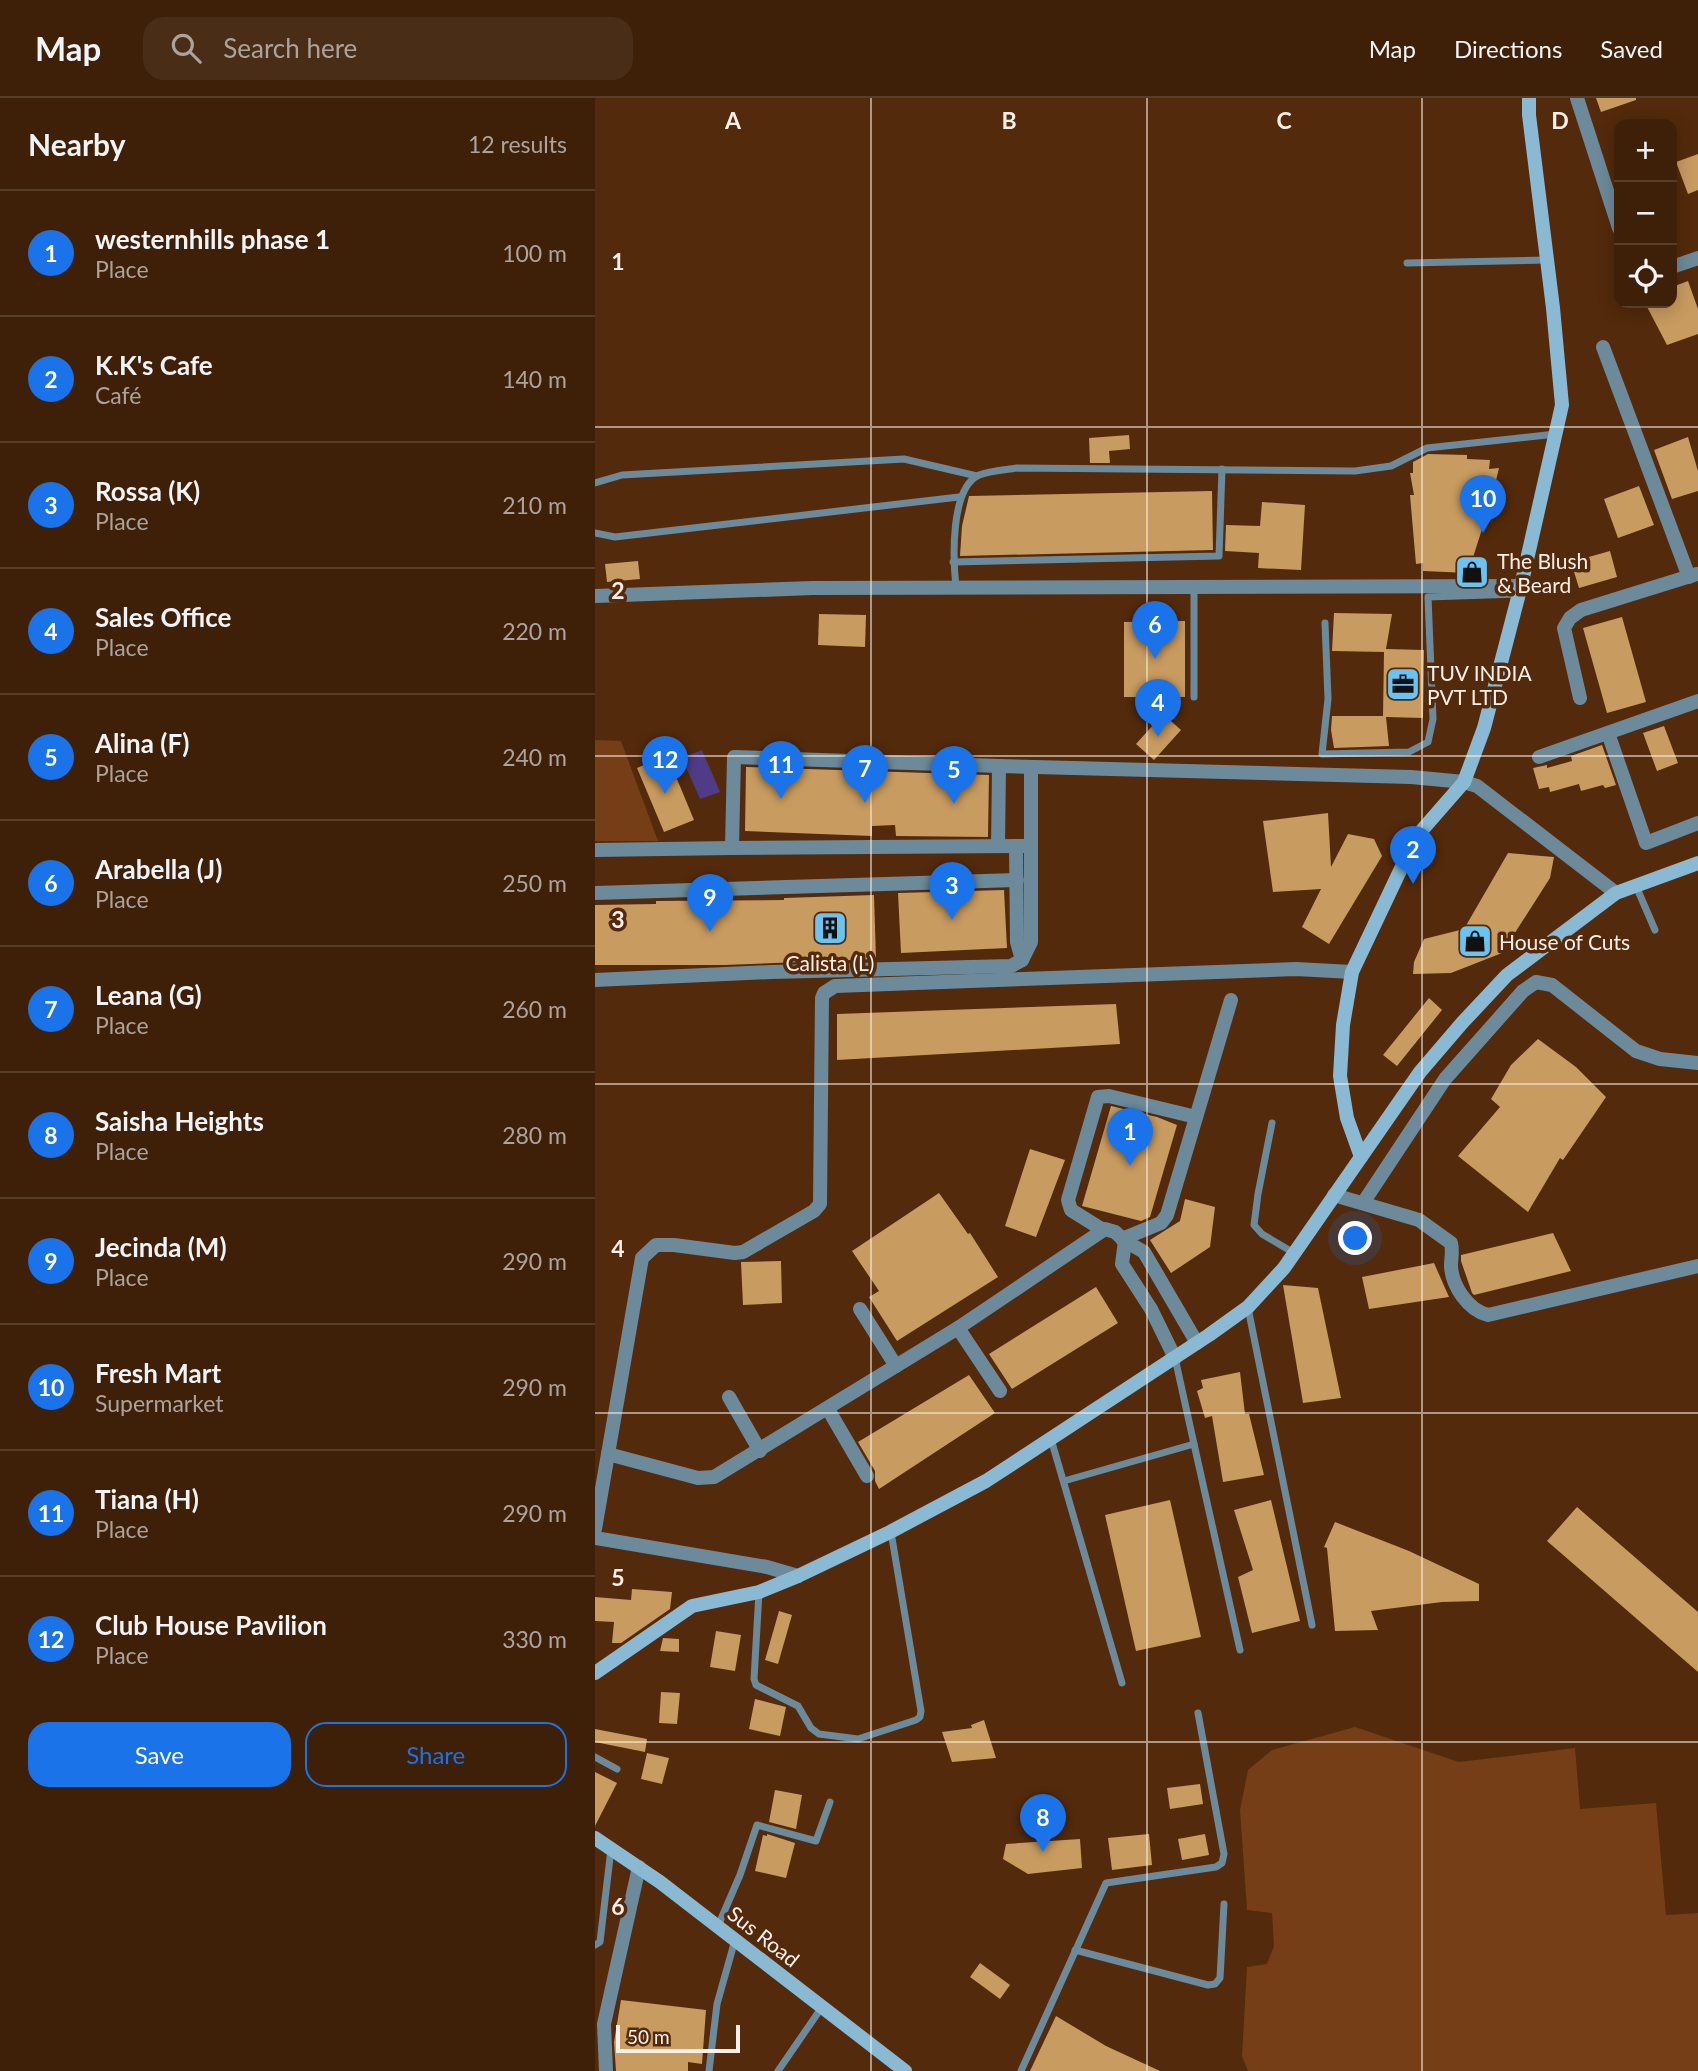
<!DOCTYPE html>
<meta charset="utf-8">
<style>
body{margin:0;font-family:Lato,sans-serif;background:#492d16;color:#f1f3f6}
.controls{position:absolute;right:21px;top:21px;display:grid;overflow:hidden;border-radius:14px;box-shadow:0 4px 18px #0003}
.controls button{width:63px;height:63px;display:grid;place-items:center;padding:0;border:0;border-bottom:2px solid #573e29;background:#3e2008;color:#f1f3f6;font:35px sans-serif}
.scale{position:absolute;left:21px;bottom:18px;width:124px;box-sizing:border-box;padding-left:7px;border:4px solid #fef0e8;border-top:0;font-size:19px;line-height:24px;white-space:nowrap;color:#fef0e8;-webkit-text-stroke:5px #532a0b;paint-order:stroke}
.you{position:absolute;left:761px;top:1141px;width:24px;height:24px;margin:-18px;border:5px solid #fff;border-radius:50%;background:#1a73e8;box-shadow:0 0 0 10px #1a73e833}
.badge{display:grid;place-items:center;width:46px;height:46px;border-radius:50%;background:#1a73e8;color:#fff;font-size:23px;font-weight:700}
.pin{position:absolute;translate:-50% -58px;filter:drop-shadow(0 2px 4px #0008)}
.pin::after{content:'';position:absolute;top:37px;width:24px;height:21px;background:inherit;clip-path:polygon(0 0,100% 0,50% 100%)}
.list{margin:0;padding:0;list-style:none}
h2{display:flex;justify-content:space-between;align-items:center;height:91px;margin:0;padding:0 28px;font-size:30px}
h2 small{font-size:23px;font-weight:400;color:#ada39c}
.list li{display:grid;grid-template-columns:46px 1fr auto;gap:21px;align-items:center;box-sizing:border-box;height:126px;padding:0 28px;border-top:2px solid #573e29}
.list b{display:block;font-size:26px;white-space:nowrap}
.list p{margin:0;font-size:23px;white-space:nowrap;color:#ada39c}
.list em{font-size:23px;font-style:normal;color:#ada39c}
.actions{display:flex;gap:14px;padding:21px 28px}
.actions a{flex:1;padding:16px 0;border:2px solid #1a73e8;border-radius:21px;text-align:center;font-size:24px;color:#1a73e8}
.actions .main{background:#1a73e8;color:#fff}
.icon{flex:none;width:38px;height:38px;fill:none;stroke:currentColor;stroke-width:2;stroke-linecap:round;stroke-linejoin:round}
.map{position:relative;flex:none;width:1103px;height:1973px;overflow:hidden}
header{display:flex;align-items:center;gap:42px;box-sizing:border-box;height:98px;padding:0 35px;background:#3e2008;border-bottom:2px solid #573e29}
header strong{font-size:33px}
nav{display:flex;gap:38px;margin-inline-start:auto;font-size:24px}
.search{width:490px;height:63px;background:#492d16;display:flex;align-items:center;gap:18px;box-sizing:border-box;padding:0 24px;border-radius:21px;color:#ada39c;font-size:26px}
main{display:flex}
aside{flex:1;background:#3e2008}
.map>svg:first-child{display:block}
.green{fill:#753e16}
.water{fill:#503c86}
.building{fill:#c89b60}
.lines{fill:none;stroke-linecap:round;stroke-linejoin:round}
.lane{stroke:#6c8a9a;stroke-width:7}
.street{stroke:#6c8a9a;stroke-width:14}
.secondary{stroke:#89b9d3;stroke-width:14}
.grid{fill:none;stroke:#fef0e8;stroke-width:2;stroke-opacity:0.55}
.labels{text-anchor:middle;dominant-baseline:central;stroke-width:7;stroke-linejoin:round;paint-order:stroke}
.poi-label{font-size:21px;fill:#fef0e8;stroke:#532a0b;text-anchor:start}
.street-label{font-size:21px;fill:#fef0e8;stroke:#532a0b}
.grid-label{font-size:23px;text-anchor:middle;font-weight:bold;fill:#fef0e8;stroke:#532a0b;stroke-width:7;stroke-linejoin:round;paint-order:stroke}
</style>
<header>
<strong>Map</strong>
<div class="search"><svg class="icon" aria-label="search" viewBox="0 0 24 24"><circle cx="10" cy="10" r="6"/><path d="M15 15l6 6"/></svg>Search here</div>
<nav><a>Map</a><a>Directions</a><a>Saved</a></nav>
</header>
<main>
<aside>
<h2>Nearby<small>12 results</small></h2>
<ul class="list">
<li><span class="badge">1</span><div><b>westernhills phase 1</b><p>Place</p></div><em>100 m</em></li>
<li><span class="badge">2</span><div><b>K.K's Cafe</b><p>Café</p></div><em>140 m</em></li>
<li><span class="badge">3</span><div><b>Rossa (K)</b><p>Place</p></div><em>210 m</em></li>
<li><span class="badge">4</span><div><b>Sales Office</b><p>Place</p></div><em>220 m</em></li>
<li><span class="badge">5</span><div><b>Alina (F)</b><p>Place</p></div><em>240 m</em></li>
<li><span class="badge">6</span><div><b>Arabella (J)</b><p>Place</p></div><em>250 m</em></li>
<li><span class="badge">7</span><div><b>Leana (G)</b><p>Place</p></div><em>260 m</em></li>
<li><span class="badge">8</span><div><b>Saisha Heights</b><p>Place</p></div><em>280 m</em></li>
<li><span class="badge">9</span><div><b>Jecinda (M)</b><p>Place</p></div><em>290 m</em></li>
<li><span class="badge">10</span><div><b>Fresh Mart</b><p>Supermarket</p></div><em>290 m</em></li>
<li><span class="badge">11</span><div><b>Tiana (H)</b><p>Place</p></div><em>290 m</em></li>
<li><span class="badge">12</span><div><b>Club House Pavilion</b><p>Place</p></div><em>330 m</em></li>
</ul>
<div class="actions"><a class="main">Save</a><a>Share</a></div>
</aside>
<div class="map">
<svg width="1103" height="1973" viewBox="0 0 1103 1973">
<rect width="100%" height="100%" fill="#532a0b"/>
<g class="green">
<path d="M0,642L26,643L63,743H0Z"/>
<path d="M760,1629L864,1664L980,1650L985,1711L1061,1705L1071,1817L1103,1815V1973H653L647,1958L652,1869L672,1866L679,1848L677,1815L652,1812L645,1712L653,1672L677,1652Z"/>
</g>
<path class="water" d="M107,652L125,694L105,701L87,660Z"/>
<g class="building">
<path d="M1001,0H1041V2L1006,14Z"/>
<path d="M1103,56V92L1093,96L1081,64Z"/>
<path d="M1093,183L1103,211V236L1072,247L1050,205H1077V189Z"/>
<path d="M534,337L535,351L514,353L515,365H495L494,340Z"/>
<path d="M1093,339L1103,373V393L1077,401L1059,352Z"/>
<path d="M833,356L872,357V361L895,362L894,371L904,370L890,428H888L873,475L828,473V465L821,466L815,397H819L815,375H818V364Z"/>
<path d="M1044,388L1059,427L1023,440L1009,401Z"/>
<path d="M617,393L618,452L365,458L367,428L374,398Z"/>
<path d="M667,404L710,407L706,472L663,470L664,455L630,453L631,427L665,428Z"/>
<path d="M1015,453L1022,479L984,490L976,464Z"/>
<path d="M43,463L45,481L12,484L10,466Z"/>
<path d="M739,515L797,516L791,551L829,552L828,620L791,619L794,648L739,650L736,632L737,618H788L789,554L737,553Z"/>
<path d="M224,516L271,517L270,549L223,547Z"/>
<path d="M1027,519L1051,604L1012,615L988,530Z"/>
<path d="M590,523V599H529V524Z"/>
<path d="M568,616L586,632L559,662L541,646Z"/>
<path d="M1069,628L1083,665L1062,673L1048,635Z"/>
<path d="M1007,647L1021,687L1010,690L1008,687L986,693L984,686L955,694L954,689L944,691L938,670L952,667V670L977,663L976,658Z"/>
<path d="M72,657L99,722L69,734L42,670Z"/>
<path d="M151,669L394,677L393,739L301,738L300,727L277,728V738L150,733Z"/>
<path d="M733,715L736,769L753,736L779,741L787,758L734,846L707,829L726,791L678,794L668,723Z"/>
<path d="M913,755L959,759L955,780L907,855L856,875L818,876L819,864L829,841L869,831Z"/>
<path d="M409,792L412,850L306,855L303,795Z"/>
<path d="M279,797L281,861L129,867H0V807L61,806V803L189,802V800Z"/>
<path d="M834,900L847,912L802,968L788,957Z"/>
<path d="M521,906L525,946L242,962V916Z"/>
<path d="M943,941L981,969L1011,999L968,1062L965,1060L933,1114L863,1058L905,1009L896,1001L916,967Z"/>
<path d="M516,1008L562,1019L582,1027L555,1119L546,1123L487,1108Z"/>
<path d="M435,1051L470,1062L441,1139L410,1128Z"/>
<path d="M344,1095L373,1136L375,1135L403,1179L302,1243L274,1199L284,1193L257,1153Z"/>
<path d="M590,1101L620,1109L615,1149L576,1175L555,1142L585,1123Z"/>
<path d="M958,1135L976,1173L879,1197L877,1195L866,1163V1157Z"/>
<path d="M186,1163L187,1205L148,1207L146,1164Z"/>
<path d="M839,1165L854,1199L774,1211L767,1179Z"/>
<path d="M688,1187L723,1190L746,1300L708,1305Z"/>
<path d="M501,1189L523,1225L417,1291L394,1256Z"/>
<path d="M645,1274L650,1316H654L669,1377L628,1384L617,1318L610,1320L602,1293L608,1290L606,1282Z"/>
<path d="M374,1277L400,1315L284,1391L280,1383V1373L263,1344Z"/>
<path d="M575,1402L606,1539L541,1553L510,1417Z"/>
<path d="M676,1402L705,1523L657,1535L643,1479L658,1472L639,1412Z"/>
<path d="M982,1409L1103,1514V1574L952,1443Z"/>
<path d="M740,1424L814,1453L884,1486V1503L847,1504L776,1513L783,1532L740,1533L732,1450L729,1449Z"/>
<path d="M37,1491L77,1494L75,1511L26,1545H17L19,1524L0,1523V1499L36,1502Z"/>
<path d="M184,1513L197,1517L183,1566L170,1562Z"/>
<path d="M121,1533L146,1537L140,1573L115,1569Z"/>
<path d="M68,1540L84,1541V1554L65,1553Z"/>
<path d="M66,1594L85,1595L82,1626L64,1625Z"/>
<path d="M160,1601L191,1609L185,1638L154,1631Z"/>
<path d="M389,1622L401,1660L357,1664L347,1634L377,1630L376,1627Z"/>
<path d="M0,1631L52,1641L50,1654L0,1644Z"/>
<path d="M52,1655L74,1660L67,1686L46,1681Z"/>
<path d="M0,1674L22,1685L0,1728Z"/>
<path d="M605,1686L608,1706L575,1711L572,1690Z"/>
<path d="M180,1692L207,1697L201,1731L174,1724Z"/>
<path d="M172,1736L200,1745L191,1780L160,1773L168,1737L172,1738Z"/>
<path d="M554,1736L557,1767L517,1772L513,1740Z"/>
<path d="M610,1736L614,1757L587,1762L583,1741Z"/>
<path d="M485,1741L487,1770L433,1776L408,1761L411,1746Z"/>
<path d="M385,1865L415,1887L405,1901L375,1879Z"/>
<path d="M26,1902L111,1912L107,1966L93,1964V1973H21L19,1944Z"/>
<path d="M461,1918L511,1948L565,1973H435Z"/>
</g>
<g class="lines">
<g class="lane">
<path d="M812,165L951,162"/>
<path d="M0,385L27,377L309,361L382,378"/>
<path d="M0,435L20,439L364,399"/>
<path d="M358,464L624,458L627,371"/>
<path d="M361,489C358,462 355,390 384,377C395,373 410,372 422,370L760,373L796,368L832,350L961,336"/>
<path d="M599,489V599"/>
<path d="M730,525L733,601L727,656L814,654L833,644L838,621L833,499L923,496"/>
<path d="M1041,788L1060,832"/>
<path d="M677,1025L663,1096L659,1127L667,1136L699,1155"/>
<path d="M653,1210L717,1527"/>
<path d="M580,1260L599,1346"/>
<path d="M456,1341L527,1585"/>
<path d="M469,1383L599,1346L645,1552"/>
<path d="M164,1494L159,1581L161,1587L203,1608L216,1630L224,1636L263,1641L321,1622L325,1619L326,1613L296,1434"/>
<path d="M0,1659L22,1671"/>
<path d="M123,1828L145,1777L162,1727L221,1743L235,1704"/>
<path d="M0,1847L5,1844L16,1751"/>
<path d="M480,1852L613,1887L620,1886L625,1880L629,1806"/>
<path d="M114,1973L122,1906L140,1842"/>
<path d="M183,1973L227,1909"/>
<path d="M426,1973L511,1785L621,1769L627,1765L629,1756L603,1615"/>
</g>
<g class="street">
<path d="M982,0L1024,130"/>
<path d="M1077,169L1103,160"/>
<path d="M1008,249L1094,479"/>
<path d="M0,498L218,490L926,488"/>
<path d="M985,600L969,530L975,520L986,512L1102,476"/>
<path d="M1013,635L1051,745L1103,725"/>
<path d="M944,659L1103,603"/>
<path d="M403,747L404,668"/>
<path d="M421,748L422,844L427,862"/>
<path d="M436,748L137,750L139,659L404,668L816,679L869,684L882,688L1021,795"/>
<path d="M0,752L137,750"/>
<path d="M0,795L422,782"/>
<path d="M0,882L176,874L416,868L427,862L436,844V669"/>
<path d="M739,1097L824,1122L856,1145C858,1154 856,1160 856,1168C857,1188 873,1212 893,1217L1103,1168"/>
<path d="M768,1105L850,981L928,893L941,884L957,887L1041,953L1065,961L1103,965"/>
<path d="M508,1132L476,1112L473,1102L503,999L514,998L601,1019"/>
<path d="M527,1141L566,1125L572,1117L636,902"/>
<path d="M530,1143L527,1166L556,1211L580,1260"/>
<path d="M265,1211L301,1268"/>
<path d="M363,1230L405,1293"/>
<path d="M134,1299L165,1353"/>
<path d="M233,1311L272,1378"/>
<path d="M13,1356L103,1380L119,1379L363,1230L510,1131L520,1134L530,1143L549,1154L602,1245"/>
<path d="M0,1431L47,1160L61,1147H79L140,1155L148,1154L219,1113L225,1106L227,900L229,895L240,888L701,871L757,874"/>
<path d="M0,1440L172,1469L203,1478"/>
<path d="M11,1973L9,1926L44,1769"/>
</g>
<g class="secondary">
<path d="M766,1059L752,1020L745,978L748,927L757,874L821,739L869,684L889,630L926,488L967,307L958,210L934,17V0"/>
<path d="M0,1575L97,1508L164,1494L203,1478L295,1434L391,1383L614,1237L653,1209L689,1170L825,974L867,925L912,877L1021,795L1103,765"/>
<path d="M0,1740L65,1784L310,1973"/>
</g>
</g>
<path class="grid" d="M276,0V1973M552,0V1973M827,0V1973M0,329H1103M0,658H1103M0,986H1103M0,1315H1103M0,1644H1103"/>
<defs>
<g id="shop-square" transform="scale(1.75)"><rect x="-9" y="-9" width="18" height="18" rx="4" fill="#6ac3f1" stroke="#532a0b"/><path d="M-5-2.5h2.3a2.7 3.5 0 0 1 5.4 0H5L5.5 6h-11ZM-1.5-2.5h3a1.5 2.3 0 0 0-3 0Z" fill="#111"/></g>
<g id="office-square" transform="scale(1.75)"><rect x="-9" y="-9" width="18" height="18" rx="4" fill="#6ac3f1" stroke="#532a0b"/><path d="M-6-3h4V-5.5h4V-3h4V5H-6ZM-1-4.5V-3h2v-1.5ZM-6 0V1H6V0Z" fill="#111"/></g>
<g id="building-square" transform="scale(1.75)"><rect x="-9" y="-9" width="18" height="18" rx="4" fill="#6ac3f1" stroke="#532a0b"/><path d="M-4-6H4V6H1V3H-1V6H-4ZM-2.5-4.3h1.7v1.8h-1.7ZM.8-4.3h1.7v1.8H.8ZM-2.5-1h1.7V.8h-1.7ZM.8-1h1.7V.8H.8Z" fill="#111"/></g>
</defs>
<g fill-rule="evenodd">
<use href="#shop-square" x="877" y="474"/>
<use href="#office-square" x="808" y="586"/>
<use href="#building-square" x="235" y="830"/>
<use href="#shop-square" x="880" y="843"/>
</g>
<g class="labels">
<g class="poi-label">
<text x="902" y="462">The Blush<tspan x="902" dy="24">&amp; Beard</tspan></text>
<text x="832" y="574">TUV INDIA<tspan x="832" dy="24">PVT LTD</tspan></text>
<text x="904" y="843">House of Cuts</text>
<text x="235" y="864" text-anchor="middle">Calista (L)</text>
</g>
<g class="street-label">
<text transform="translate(169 1838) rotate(38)">Sus Road</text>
</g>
</g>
<g class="grid-label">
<text x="138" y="31">A</text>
<text x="414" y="31">B</text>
<text x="689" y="31">C</text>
<text x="965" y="31">D</text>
<text x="23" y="172">1</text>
<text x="23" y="501">2</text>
<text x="23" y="830">3</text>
<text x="23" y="1159">4</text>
<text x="23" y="1488">5</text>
<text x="23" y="1817">6</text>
</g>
</svg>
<div class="controls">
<button>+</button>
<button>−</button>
<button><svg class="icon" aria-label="locate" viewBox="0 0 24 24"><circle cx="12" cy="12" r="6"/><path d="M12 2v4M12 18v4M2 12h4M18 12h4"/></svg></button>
</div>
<div class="scale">50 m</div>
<div class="you"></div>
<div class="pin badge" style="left:535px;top:1068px">1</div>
<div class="pin badge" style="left:818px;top:786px">2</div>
<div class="pin badge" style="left:357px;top:822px">3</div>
<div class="pin badge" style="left:563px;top:639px">4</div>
<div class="pin badge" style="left:359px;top:706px">5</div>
<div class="pin badge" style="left:560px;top:561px">6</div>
<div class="pin badge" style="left:270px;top:705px">7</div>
<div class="pin badge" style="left:448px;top:1754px">8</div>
<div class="pin badge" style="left:115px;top:834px">9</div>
<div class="pin badge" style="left:888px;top:435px">10</div>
<div class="pin badge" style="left:186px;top:701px">11</div>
<div class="pin badge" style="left:70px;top:696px">12</div>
</div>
</main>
